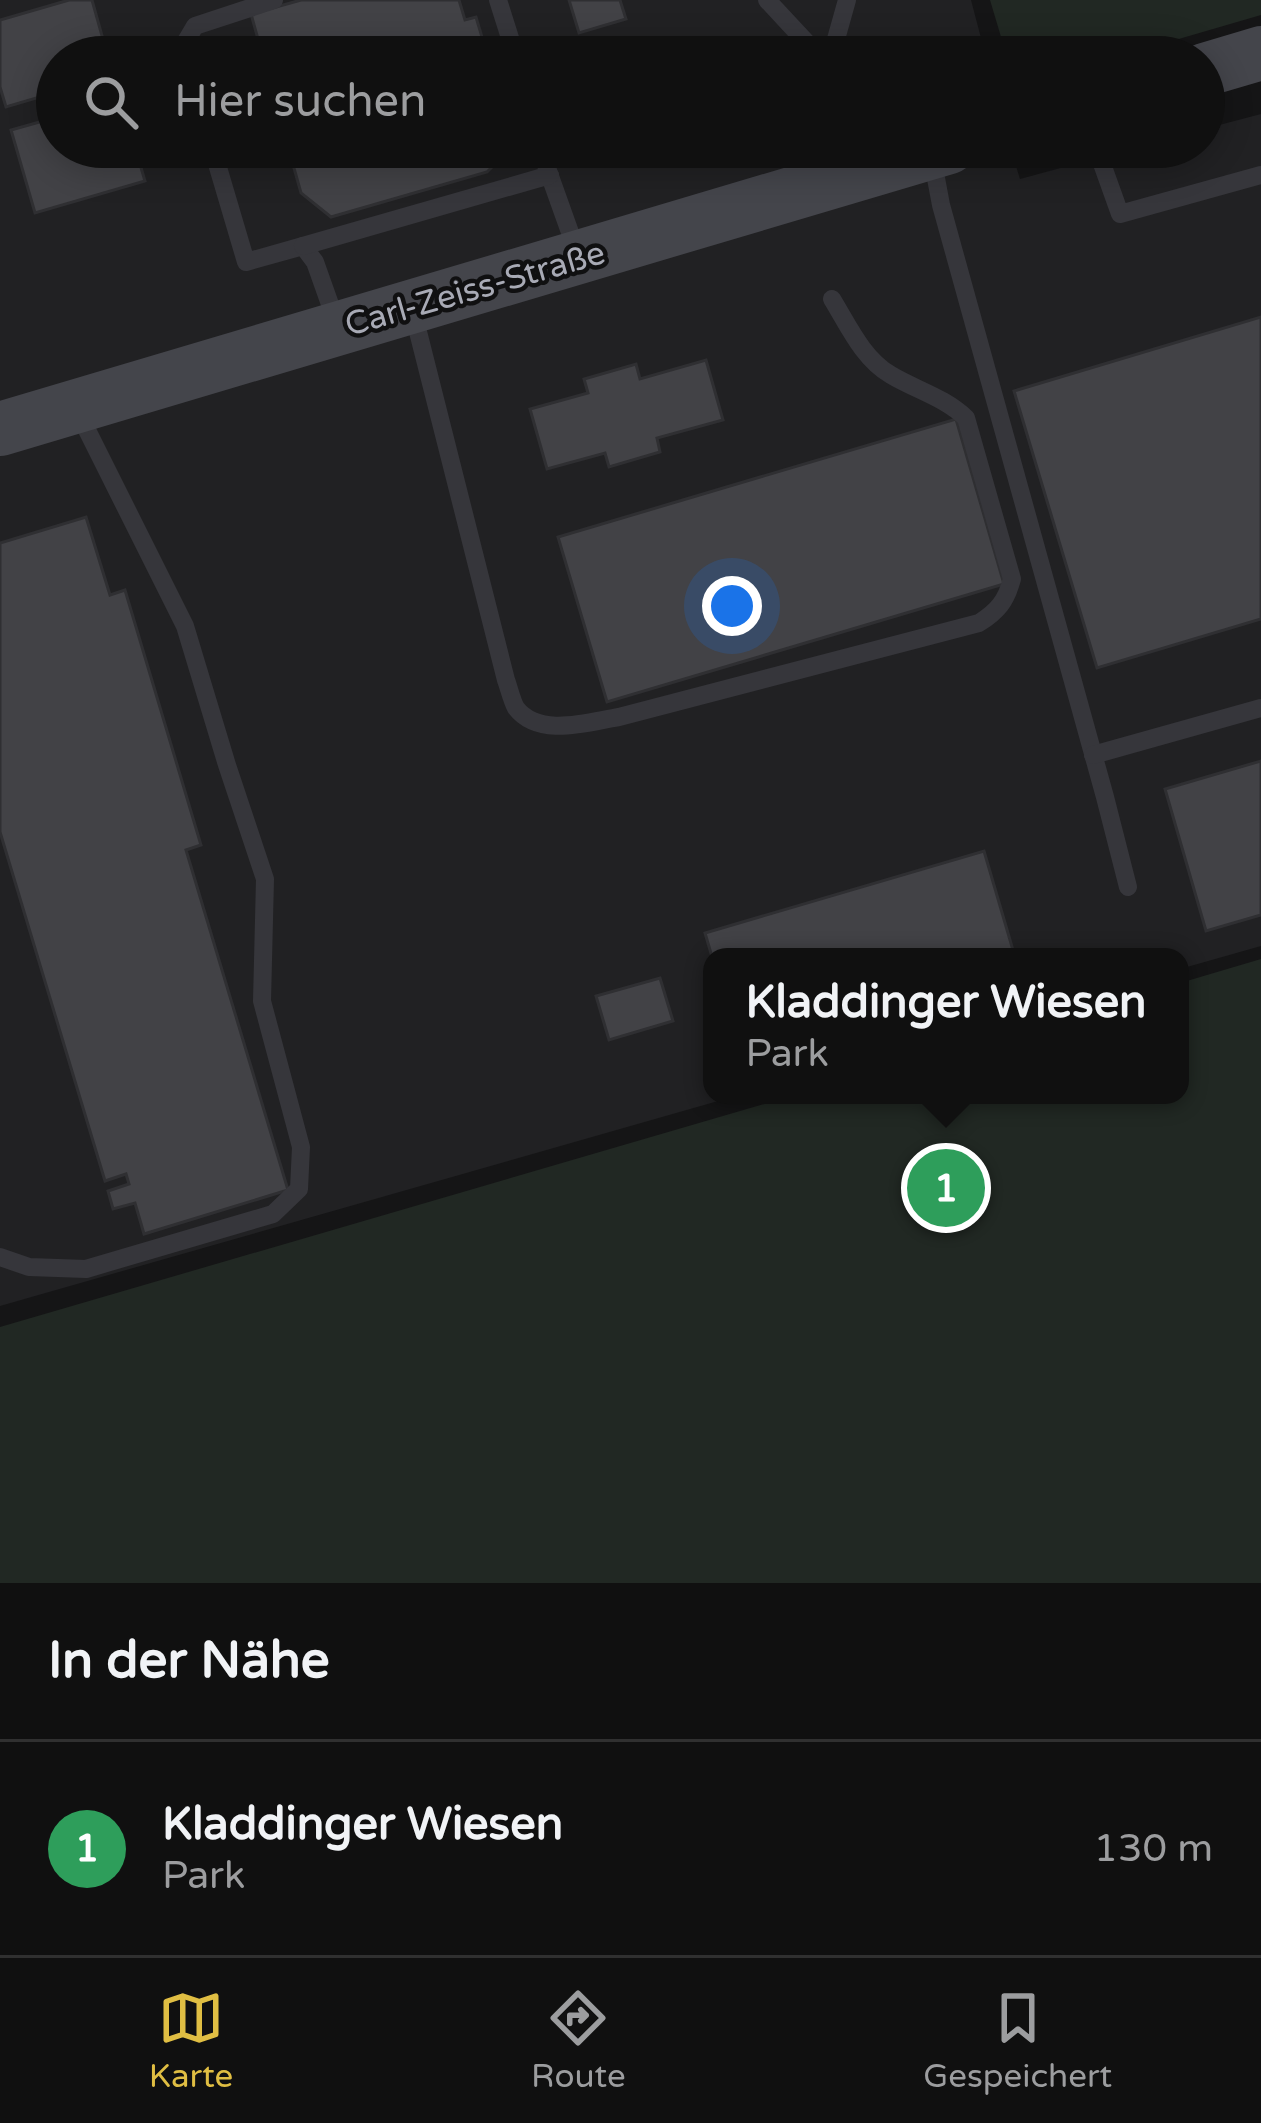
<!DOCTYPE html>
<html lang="de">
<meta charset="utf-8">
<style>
body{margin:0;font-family:"Varela Round",sans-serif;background:#191919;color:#f1f3f6}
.you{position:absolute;left:732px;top:606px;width:42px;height:42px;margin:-30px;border:9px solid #fff;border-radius:50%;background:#1a73e8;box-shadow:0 0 0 18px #1a73e833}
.badge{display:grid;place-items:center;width:78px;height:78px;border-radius:50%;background:#e0be43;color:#fff;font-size:39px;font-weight:700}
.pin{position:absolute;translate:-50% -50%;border:6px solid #fff;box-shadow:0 3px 12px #0006}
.popup{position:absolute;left:703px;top:948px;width:486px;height:156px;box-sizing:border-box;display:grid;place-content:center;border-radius:24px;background:#101010;filter:drop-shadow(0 3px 9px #0005);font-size:39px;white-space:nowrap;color:#9c9d9f}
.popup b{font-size:45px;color:#f1f3f6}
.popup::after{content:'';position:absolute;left:50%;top:100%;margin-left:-24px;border:24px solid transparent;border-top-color:#101010}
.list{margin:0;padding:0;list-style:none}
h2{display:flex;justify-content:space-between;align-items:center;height:156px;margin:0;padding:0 48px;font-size:51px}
h2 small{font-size:39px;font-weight:400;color:#9c9d9f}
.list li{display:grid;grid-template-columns:78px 1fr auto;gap:36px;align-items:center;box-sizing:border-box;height:216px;padding:0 48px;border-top:3px solid #303030}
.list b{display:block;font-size:45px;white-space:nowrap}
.list p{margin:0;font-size:39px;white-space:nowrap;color:#9c9d9f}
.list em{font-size:39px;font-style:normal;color:#9c9d9f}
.icon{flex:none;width:66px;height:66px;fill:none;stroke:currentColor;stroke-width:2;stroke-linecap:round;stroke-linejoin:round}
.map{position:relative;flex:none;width:1261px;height:1583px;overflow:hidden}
.search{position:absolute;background:#101010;box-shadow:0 6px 30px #0003;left:36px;right:36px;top:36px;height:132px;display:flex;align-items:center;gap:30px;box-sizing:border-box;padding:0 42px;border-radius:66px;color:#9c9d9f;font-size:45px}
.sheet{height:372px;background:#101010}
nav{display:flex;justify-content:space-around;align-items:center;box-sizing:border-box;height:168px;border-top:3px solid #303030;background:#101010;font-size:33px;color:#9c9d9f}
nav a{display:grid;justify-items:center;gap:6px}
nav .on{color:#e0be43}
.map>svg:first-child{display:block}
.built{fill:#212123}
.green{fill:#212823}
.building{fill:#424246;stroke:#2f2f32;stroke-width:3}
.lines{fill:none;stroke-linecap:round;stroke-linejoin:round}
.lane{stroke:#36363b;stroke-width:18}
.secondary{stroke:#44454b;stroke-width:54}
.labels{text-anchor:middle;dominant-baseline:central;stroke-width:9;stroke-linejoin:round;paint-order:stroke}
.street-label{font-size:33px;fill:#a8aab5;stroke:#101011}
</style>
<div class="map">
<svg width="1261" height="1583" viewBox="0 0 1261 1583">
<rect width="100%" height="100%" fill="#151516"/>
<path class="built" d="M0,0H971L986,57H57V147H1010L1020,179L1138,147H1204V129L1261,114V946L1180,969V957H712V1095H739L0,1306Z"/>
<g class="green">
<path d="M990,0H1261V15L1117,57H1007Z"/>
<path d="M1261,959V1583H0V1327L795,1095H1180V983Z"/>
</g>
<g class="building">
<path d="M69,0H92L108,57H57V92L6,107L0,87V20Z"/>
<path d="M301,0H459L465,20L476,17L488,57H263L251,14Z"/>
<path d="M569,0H620L626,19L579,33Z"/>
<path d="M57,117V147H135L145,181L35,213L11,130Z"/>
<path d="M288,147H501L503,156L487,172L331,217L301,193Z"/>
<path d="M1261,317V619L1097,668L1014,391Z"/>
<path d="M706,360L723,420L657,438L660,452L609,467L605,453L547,469L530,409L588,393L584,379L636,364L640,379Z"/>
<path d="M956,419L1004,584L607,702L558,537Z"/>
<path d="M86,517L110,595L125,590L201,845L186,850L288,1190L144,1234L135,1203L113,1209L108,1191L129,1184L126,1174L105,1181L0,832V543Z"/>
<path d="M1261,761V915L1206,931L1165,789Z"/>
<path d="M984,851L1015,957H712L705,933Z"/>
<path d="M660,978L673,1021L609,1040L596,996Z"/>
</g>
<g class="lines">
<g class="lane">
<path d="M498,0L516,57"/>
<path d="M767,0L820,57"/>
<path d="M185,57L182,48L195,26L274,0"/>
<path d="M831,57L847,0"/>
<path d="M860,57L899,45L903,57"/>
<path d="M212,147L246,262L303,246L315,262L337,324"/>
<path d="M554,147L541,151L577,252"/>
<path d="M1096,147L1120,214L1261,175"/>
<path d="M932,157L941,205L1105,797L1128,887"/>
<path d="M303,246L550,175"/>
<path d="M413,312L506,680C509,688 512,701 516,708C539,738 588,722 619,717L979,623C998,611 1006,601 1012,579L966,418C944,397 916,390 891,375C863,359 848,325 832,299"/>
<path d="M1093,755L1261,708"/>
<path d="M0,1257L29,1267L86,1269L273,1214L299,1189L301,1147L262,1001L265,879L227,765L185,626L77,410"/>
</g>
<g class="secondary">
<path d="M1204,70L1261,53"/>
<path d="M0,429L949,147"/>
</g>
</g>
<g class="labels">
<g class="street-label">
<text transform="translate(475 289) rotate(-16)">Carl-Zeiss-Straße</text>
</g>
</g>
</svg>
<div class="you"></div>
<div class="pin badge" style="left:946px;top:1188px;background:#2e9e5b">1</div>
<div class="popup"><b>Kladdinger Wiesen</b>Park</div>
<div class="search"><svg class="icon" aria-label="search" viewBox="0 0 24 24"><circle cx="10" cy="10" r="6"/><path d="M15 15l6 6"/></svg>Hier suchen</div>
</div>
<section class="sheet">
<h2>In der Nähe<small></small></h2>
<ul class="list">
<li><span class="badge" style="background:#2e9e5b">1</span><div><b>Kladdinger Wiesen</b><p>Park</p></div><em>130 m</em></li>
</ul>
</section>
<nav>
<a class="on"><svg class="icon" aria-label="map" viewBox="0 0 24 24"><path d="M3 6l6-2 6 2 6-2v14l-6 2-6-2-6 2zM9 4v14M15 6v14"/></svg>Karte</a>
<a><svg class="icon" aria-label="directions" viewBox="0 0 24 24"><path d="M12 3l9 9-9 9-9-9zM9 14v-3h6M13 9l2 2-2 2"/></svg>Route</a>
<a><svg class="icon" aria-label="saved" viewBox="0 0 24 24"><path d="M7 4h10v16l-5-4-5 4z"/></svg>Gespeichert</a>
</nav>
